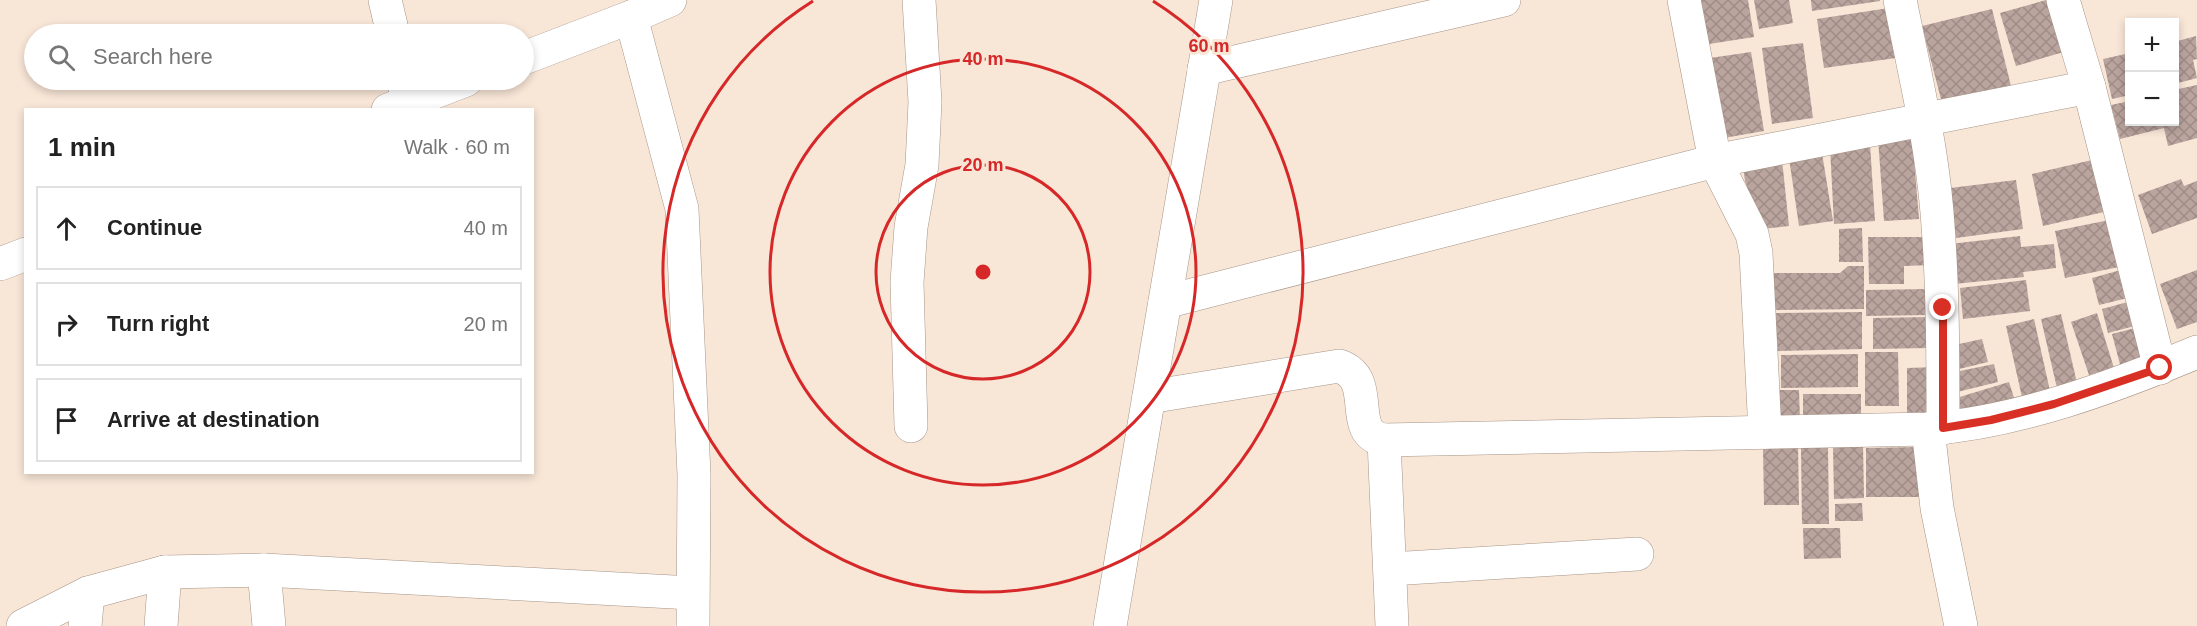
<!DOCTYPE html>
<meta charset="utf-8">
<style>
body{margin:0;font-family:Arial,sans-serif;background:#f6f6f6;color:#222}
.controls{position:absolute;right:18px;top:18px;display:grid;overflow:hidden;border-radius:0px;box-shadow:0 3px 9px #0003}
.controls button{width:54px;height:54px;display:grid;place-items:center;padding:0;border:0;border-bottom:2px solid #e0e0e0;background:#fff;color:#222;font:30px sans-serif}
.stop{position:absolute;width:18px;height:18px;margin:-14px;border:4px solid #d93025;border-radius:50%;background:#fff}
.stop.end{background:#d93025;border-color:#fff;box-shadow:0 2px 6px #0008}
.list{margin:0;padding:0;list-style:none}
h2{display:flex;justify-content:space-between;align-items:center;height:78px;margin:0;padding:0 24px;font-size:26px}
h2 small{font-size:20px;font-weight:400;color:#767676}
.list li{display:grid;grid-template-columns:39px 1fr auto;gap:18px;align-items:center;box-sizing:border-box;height:84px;margin:0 12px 12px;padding:0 12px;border:2px solid #e0e0e0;border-radius:0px}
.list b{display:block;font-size:22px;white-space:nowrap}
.list em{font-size:20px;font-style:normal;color:#767676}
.icon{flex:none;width:33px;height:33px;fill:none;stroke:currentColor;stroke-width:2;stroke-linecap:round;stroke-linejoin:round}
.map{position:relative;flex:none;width:2197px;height:626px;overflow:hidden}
.search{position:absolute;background:#fff;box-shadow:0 3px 9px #0003;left:24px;top:24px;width:510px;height:66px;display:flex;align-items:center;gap:15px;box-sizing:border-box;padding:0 21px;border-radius:33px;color:#767676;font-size:22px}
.panel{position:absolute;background:#fff;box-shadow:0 3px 9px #0003;left:24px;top:108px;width:510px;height:366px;border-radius:0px}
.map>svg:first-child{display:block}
.building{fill:url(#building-cross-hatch)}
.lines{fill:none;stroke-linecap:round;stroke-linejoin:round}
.street-casing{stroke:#a69587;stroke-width:34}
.secondary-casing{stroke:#a69587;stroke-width:34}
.street{stroke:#fff;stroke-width:33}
.secondary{stroke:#fff;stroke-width:33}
.route{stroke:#d93025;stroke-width:8}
.ring{fill:none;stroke:#d62828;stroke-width:3}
.centre{fill:#d62828;stroke:#f8e6d7;stroke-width:3}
.ring-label{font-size:18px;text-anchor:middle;font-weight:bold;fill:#d62828;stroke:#f8e6d7;stroke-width:6;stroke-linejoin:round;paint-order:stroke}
</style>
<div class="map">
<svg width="2197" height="626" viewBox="0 0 2197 626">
<defs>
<pattern id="building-cross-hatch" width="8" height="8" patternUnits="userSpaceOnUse" patternTransform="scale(1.5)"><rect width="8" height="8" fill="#baa49e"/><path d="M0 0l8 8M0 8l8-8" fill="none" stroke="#9f8c87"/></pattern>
</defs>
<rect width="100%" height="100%" fill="#f8e6d7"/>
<g class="building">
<path d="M1701,0H1748L1754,37L1709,44Z"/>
<path d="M1754,0H1789L1793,23L1759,29Z"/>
<path d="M1811,0H1880V1L1812,11Z"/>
<path d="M2046,0H2052L2067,51L2016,66L2000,13Z"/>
<path d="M1889,8L1896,58L1824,68L1817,19Z"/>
<path d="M1992,9L2011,86L1942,103L1922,26Z"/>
<path d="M2196,36L2197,59L2193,60L2197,78L2174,84V42Z"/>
<path d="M1803,43L1813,118L1772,124L1762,48Z"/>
<path d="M1751,52L1764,131L1724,138L1710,58Z"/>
<path d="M2130,53V95L2112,99L2103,59Z"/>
<path d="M2197,85V138L2168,146L2164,128L2120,139L2111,105L2130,101V122H2174V90Z"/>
<path d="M1912,135L1919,219L1884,221L1878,138Z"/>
<path d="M1870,144L1875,221L1834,224L1830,147Z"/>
<path d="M1822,153L1833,221L1799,226L1789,158Z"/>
<path d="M1782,160L1789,226L1763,229L1745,181L1743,164Z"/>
<path d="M2092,160L2104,212L2043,226L2032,174Z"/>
<path d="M2181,179L2184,186L2197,181V218L2152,234L2138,195Z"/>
<path d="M2016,180L2023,229L1956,238L1950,188Z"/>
<path d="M2114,219L2124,266L2065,278L2055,231Z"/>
<path d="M1862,228L1863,262H1839V229Z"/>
<path d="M2020,236L2021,247L2054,244L2056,268L2023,272L2024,277L1954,284L1950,244Z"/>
<path d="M1868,237H1931V265L1904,266V284H1869Z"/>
<path d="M1848,266H1864V309L1769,310V273H1840Z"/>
<path d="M2128,268L2136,296L2099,305L2092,278Z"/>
<path d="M2197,270V322L2177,329L2160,284Z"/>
<path d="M2026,280L2030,311L1963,319L1960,288Z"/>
<path d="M1929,289V315L1866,316V290Z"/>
<path d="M2135,300L2142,324L2108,333L2102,309Z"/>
<path d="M1862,312V349L1775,351L1774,313Z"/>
<path d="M2097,313L2114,368L2089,375L2071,322Z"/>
<path d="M2061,314L2077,383L2057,388L2041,319Z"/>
<path d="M1929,317V348L1873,349V318Z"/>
<path d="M2034,319L2050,391L2022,397L2006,326Z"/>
<path d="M2143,326L2150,351L2122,372L2112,334Z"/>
<path d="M1982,339L1988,362L1955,370L1950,346Z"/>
<path d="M1865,352H1898L1899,406H1865Z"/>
<path d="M1858,354V387L1781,388V355Z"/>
<path d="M1994,364L1998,382L1953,393L1955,372Z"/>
<path d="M1937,367L1938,418H1907V368Z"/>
<path d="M2009,382L2014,398L1959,416L1953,399Z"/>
<path d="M1778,390H1799L1800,419H1779Z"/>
<path d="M1803,394H1861V420L1803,421Z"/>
<path d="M1863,445L1864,498L1834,499L1833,446Z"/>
<path d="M1798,446L1799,505H1764L1763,447Z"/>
<path d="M1828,447L1829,524H1802L1801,448Z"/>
<path d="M1920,447L1921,497H1866V448Z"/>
<path d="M1862,503L1863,521H1835V504Z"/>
<path d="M1803,528H1840L1841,558L1804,559Z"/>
</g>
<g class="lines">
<g class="street-casing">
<g id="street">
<path d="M385,0L393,34"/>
<path d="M1684,0L1715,161L1752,234L1756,253L1765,432"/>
<path d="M1900,0C1914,70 1931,141 1937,212C1943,284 1943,356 1943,428"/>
<path d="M2063,0L2089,87L2160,368"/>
<path d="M631,17L682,209L694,475L693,626"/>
<path d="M1204,69L1504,0"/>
<path d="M403,80L408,101"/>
<path d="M1165,302L1715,161L2089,87"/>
<path d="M1149,397L1339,366C1379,379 1345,433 1384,440L1928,429C2019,422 2113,387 2197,352"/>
<path d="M911,426L907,282L911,227L922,165L925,102L919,0"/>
<path d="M1928,429L1937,508L1961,626"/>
<path d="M1384,440L1392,626"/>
<path d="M1390,569L1637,554"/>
<path d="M264,570L269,626"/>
<path d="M23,626L88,593L165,572L264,570L692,593"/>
<path d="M85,626L88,593"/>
<path d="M161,626L165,572"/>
<path d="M1110,626L1216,0"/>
</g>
</g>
<g class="secondary-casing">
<g id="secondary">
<path d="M524,58L631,17L670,0"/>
<path d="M388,110L466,80"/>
<path d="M0,264L26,254"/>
</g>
</g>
<use href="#street" class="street"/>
<use href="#secondary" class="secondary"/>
</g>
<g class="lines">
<path class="route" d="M1943,308V428L1991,420L2054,404L2160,368"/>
</g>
<g class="ring">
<circle cx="983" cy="272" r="107"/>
<circle cx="983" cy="272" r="213"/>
<path d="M1153 1A320 320 0 1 1 813 1"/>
</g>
<circle cx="983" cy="272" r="9" class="centre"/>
<g class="ring-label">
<text x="1209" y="52">60 m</text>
<text x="983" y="65">40 m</text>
<text x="983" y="171">20 m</text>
</g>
</svg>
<div class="controls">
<button>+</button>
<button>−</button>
</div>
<div class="stop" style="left:2160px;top:368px"></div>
<div class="stop end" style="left:1943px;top:308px"></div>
<div class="search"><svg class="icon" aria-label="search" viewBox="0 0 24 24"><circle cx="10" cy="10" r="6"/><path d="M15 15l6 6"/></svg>Search here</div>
<section class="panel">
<h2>1 min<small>Walk · 60 m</small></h2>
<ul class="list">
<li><svg class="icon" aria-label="ahead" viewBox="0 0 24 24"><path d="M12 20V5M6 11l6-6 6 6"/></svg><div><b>Continue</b></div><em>40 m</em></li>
<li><svg class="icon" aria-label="right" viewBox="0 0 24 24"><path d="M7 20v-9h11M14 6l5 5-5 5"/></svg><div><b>Turn right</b></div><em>20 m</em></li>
<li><svg class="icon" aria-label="arrive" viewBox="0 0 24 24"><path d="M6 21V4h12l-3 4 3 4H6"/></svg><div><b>Arrive at destination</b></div></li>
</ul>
</section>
</div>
